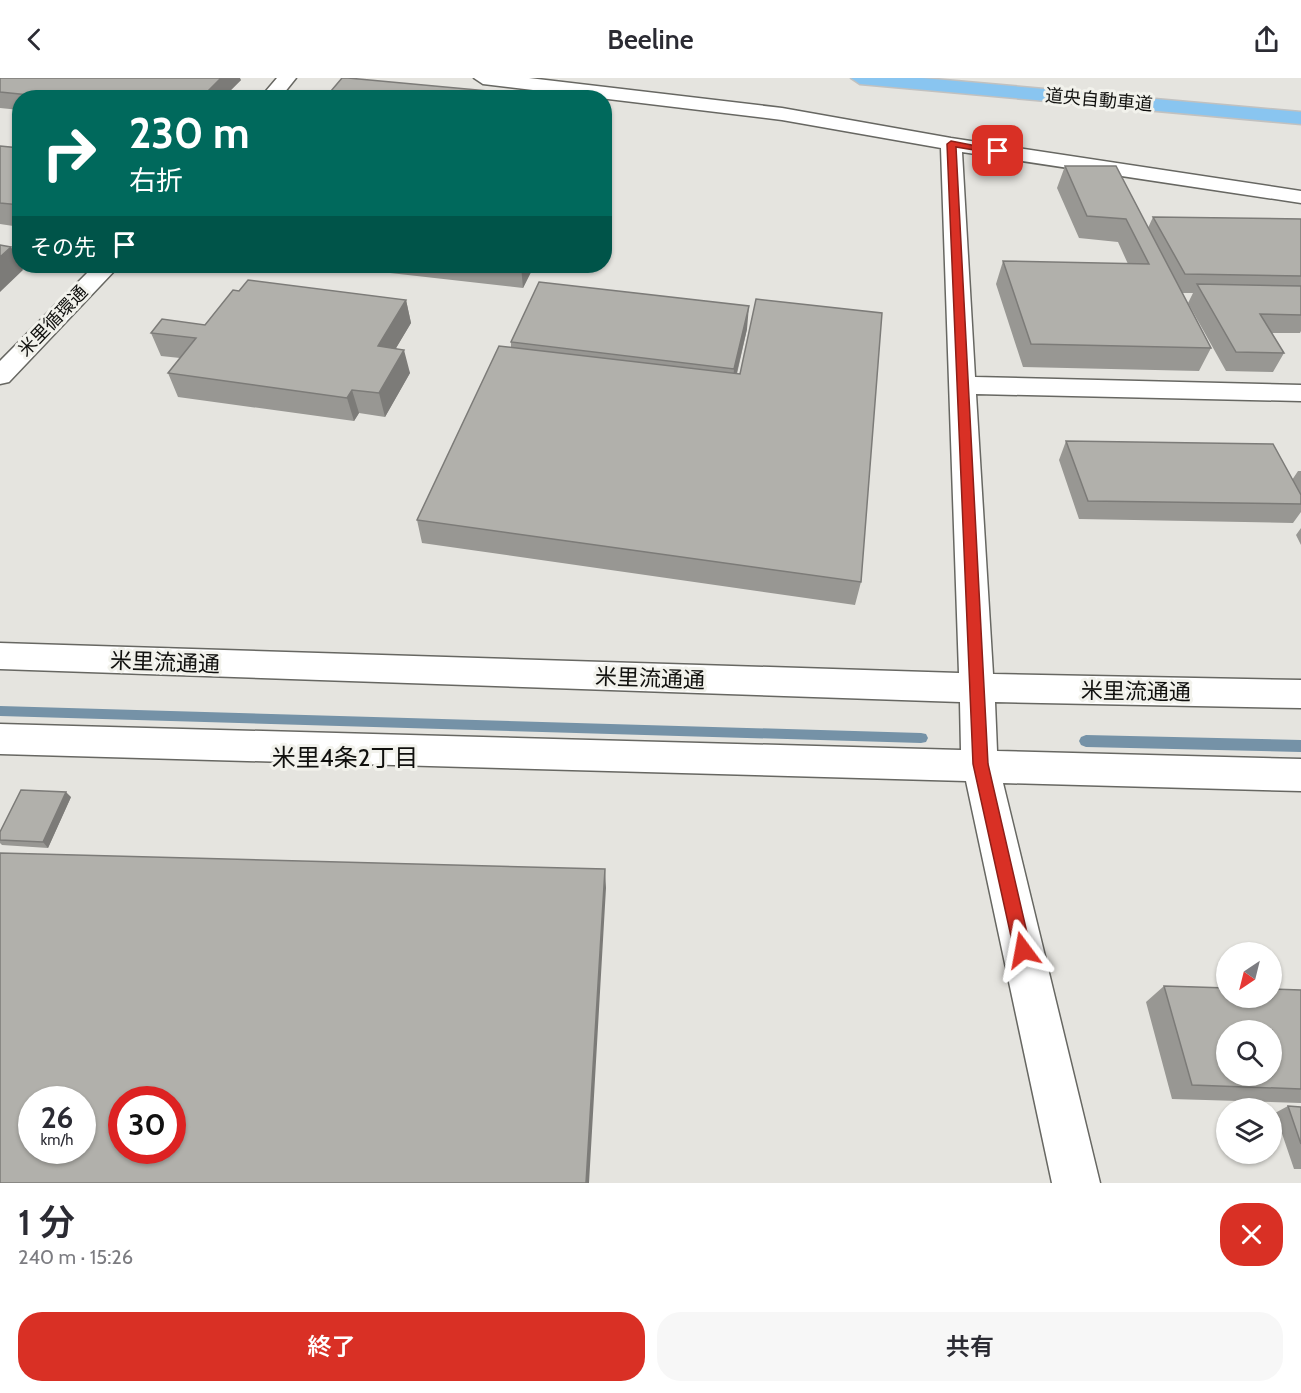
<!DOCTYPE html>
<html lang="ja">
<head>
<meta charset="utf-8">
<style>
	body { margin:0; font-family:Cabin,"Noto Sans JP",sans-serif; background:#f7f7f7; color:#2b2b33; height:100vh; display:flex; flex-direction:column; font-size:22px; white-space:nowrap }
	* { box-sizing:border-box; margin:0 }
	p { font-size:20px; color:#7c7c81 }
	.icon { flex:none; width:33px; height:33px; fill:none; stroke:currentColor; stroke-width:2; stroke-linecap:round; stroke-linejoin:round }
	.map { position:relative; height:1105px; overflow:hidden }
	.drawer { display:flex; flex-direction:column; background:#fff; flex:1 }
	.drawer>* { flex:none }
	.top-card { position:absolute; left:12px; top:12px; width:600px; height:183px; border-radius:24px; box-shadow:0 2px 4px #0004; background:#00695c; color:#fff; overflow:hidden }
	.needle { width:39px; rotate:215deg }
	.controls { position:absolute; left:1216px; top:864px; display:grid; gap:12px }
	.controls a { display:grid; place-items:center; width:66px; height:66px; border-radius:50%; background:#fff; box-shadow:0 2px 4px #0004; font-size:30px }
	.speed { position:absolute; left:18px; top:1008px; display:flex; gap:12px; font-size:30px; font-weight:700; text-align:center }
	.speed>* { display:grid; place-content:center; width:78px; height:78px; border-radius:50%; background:#fff; box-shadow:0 2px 4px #0004; line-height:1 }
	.speed small { font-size:15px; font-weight:400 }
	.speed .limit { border:9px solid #d22; background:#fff; color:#111 }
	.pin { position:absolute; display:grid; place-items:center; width:51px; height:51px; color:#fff; margin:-26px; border-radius:12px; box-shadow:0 3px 9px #0006 }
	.me { position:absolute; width:66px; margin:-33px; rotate:347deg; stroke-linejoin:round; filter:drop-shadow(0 0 4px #0008) }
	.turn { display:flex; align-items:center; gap:21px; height:126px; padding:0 18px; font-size:27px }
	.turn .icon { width:78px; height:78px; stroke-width:2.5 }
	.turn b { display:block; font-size:42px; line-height:51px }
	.then { display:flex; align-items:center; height:57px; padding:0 18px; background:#0003; gap:12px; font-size:22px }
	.round { display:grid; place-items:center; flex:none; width:63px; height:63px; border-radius:24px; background:#f7f7f7 }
	.summary { display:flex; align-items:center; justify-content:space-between; height:102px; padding:0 18px }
	h1 { font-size:36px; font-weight:600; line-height:45px }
	.button { display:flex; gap:12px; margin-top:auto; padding:12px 18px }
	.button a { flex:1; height:69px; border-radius:24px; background:#d93025; color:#fff; font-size:24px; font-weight:600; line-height:69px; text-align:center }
	.button a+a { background:#f7f7f7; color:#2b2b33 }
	header { display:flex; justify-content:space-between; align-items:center; height:78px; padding:0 18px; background:#fff; font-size:27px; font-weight:600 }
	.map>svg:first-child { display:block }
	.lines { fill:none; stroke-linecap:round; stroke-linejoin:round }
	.stream { fill:#7592a7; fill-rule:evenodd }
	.minor-casing { stroke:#676762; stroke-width:3 }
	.motorway-casing { stroke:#c1c1c0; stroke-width:3 }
	.minor { fill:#fff; fill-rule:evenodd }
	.motorway { fill:#89c5f0; fill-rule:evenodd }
	.wall { fill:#989793 }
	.shaded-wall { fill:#7c7b78 }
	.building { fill:#b1b0ab; stroke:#7c7b78; stroke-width:1.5; fill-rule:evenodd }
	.route { fill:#d93025; stroke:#8d1f18; stroke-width:1.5 }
	.labels { text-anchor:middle; stroke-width:6; stroke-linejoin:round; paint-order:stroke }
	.far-street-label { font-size:18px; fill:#10100e; stroke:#f2f2ec }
	.street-label { font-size:22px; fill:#10100e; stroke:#f2f2ec }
	.neighbourhood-label { font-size:24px; fill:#10100e; stroke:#f2f2ec }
</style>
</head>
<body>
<header><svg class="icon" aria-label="back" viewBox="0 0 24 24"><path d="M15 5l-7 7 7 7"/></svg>Beeline<svg class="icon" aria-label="share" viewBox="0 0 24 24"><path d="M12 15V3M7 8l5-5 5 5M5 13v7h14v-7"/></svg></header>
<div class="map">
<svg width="1301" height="1105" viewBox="0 0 1301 1105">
	<rect width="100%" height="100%" fill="#e5e4df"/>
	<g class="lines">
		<!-- stream -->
		<path class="stream" d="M 0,628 L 921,655 L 926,656 L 928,660 L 926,664 L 921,665 L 0,638 Z
			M 1086,657 L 1301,662 L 1301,674 L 1086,669 L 1081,667 L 1079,663 L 1081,659 Z"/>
		<!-- minor casing -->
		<g class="minor-casing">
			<path id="minor" d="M 277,0 L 296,0 L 280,20 L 260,20 Z
				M 474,0 L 529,0 L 782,30 L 951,60 L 1301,113 L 1301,125 L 962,74 L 975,299 L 1301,307 L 1301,323 L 976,316 L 993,596 L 1301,602 L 1301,630 L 995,624 L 997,673 L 1301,681 L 1301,713 L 1003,705 L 1100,1105 L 1052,1105 L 966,703 L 0,676 L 0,646 L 961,672 L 960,624 L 0,591 L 0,565 L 959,595 L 941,70 L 782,42 L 483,6 Z
				M 94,188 L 119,188 L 9,304 L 0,306 L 0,283 Z"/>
		</g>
		<!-- motorway casing -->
		<g class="motorway-casing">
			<path id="motorway" d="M 851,0 L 922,0 L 1301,34 L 1301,46 L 860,6 Z"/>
		</g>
		<!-- minor -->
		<use href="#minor" class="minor"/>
		<!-- motorway -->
		<use href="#motorway" class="motorway"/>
	</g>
	<!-- wall -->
	<path class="wall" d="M 0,0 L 241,2 L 223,20 L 20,20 L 20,32 L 0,30 Z
		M 0,68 L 20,70 L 20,149 L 0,146 Z
		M 1065,88 L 1148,150 L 1153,139 L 1301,141 L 1301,253 L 1300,255 L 1272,255 L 1284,275 L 1273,294 L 1226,293 L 1188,225 L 1193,215 L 1182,215 L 1211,270 L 1199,293 L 1023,289 L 996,206 L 1003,183 L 1128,186 L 1118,164 L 1079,160 L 1057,110 Z
		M 328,188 L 534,188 L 523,210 Z
		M 239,213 L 406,222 L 411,245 L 396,270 L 410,295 L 385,339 L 359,335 L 354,343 L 178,319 L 168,295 L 180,280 L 161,278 L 151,255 L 205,247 Z
		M 747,251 L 737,296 L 861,504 L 855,527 L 422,465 L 417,442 L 511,269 L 511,264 Z
		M 1066,363 L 1292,402 L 1298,393 L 1301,393 L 1301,434 L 1293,445 L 1079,441 L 1059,382 Z
		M 1301,450 L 1301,467 L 1296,457 Z
		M 71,719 L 48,770 L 2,767 L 0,765 L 0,754 Z
		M 1164,908 L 1301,912 L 1301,1025 L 1172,1021 L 1146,924 Z
		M 1288,1028 L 1301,1029 L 1301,1091 L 1294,1091 L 1275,1035 Z"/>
	<!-- shaded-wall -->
	<path class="shaded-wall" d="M 221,0 L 240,0 L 241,2 L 223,20 L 201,20 Z
		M 11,169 L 20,184 L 20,188 L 21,188 L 23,192 L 0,214 L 0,179 Z
		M 521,188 L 534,188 L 523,210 Z
		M 406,222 L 411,245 L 383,292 L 378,268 Z
		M 749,228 L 747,251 L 732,315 L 734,291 Z
		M 404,272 L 410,295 L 385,339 L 379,315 Z
		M 352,312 L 359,335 L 354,343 L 347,320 Z
		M 66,714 L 71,719 L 48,770 L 43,764 Z
		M 605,791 L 606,810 L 589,1105 L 586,1105 Z"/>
	<!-- building -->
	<path class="building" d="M 0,0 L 221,0 L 201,20 L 59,20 L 0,14 Z
		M 342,0 L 348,0 L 564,20 L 325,20 Z
		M 0,68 L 20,70 L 20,127 L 0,125 Z
		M 1065,88 L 1116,88 L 1211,270 L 1031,266 L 1003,183 L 1149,186 L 1126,141 L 1087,138 Z
		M 1153,139 L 1301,141 L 1301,198 L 1185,196 Z
		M 0,167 L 11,169 L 0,179 Z
		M 248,202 L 406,222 L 378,268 L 404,272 L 379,315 L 352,312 L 347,320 L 168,295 L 196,260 L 151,255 L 162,241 L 205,247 L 233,212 L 239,213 Z
		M 539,204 L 749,228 L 734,291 L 511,264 Z
		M 1197,206 L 1301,208 L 1301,237 L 1260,236 L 1284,275 L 1236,274 Z
		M 756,221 L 882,235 L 861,504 L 417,442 L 499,268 L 740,296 Z
		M 1066,363 L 1273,366 L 1301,417 L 1301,426 L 1088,423 Z
		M 21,712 L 66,714 L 43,764 L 0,762 L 0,754 Z
		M 0,775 L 605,791 L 586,1105 L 0,1105 ZM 32,1022 L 82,1022 L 82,1072 L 32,1072 ZM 122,1022 L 172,1022 L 172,1072 L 122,1072 Z
		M 1164,908 L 1227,910 L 1227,920 L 1272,920 L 1272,911 L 1301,912 L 1301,1011 L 1192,1007 ZM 1227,952 L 1272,952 L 1272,998 L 1227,998 Z
		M 1288,1028 L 1301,1029 L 1301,1066 Z"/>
	<!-- route -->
	<path class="route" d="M 951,63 L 1002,73 L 998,76 L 956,69 L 988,686 L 1031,872 L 1029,878 L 1023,881 L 1017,878 L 1014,872 L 973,686 L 947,66 Z"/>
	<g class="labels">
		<!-- far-street labels -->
		<g class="far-street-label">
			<text transform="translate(1099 22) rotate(5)" y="6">道央自動車道</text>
			<text transform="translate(53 243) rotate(-46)" y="6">米里循環通</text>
		</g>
		<!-- street labels -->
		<g class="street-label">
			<text transform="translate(165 584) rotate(2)" y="8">米里流通通</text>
			<text transform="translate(650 600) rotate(2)" y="8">米里流通通</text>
			<text transform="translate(1136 613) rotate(1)" y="8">米里流通通</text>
		</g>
		<!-- neighbourhood labels -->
		<g class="neighbourhood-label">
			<text x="345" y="688">米里4条2丁目</text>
		</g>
	</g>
</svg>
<div class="controls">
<a><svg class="needle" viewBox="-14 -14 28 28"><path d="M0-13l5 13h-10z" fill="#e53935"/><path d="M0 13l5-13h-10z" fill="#7c7c81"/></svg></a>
<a><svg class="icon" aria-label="search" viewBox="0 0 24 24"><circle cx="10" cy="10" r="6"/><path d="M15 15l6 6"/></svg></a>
<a><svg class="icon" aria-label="layers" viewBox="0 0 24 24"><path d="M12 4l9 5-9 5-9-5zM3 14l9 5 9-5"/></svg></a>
</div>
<div class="speed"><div>26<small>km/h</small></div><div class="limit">30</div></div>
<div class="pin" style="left:998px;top:73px;background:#d93025"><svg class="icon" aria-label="arrive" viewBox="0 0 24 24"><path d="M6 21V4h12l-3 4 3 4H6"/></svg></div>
<svg class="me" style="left:1023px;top:872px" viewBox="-20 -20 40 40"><path d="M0-17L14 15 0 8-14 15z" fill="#d93025" stroke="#fff" stroke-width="4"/></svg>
<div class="top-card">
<div class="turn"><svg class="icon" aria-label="right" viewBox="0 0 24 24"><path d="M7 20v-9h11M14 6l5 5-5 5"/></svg><div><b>230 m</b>右折</div></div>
<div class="then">その先<svg class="icon" aria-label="arrive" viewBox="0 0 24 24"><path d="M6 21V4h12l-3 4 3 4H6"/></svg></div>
</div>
</div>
<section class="drawer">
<div class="summary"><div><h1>1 分</h1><p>240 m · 15:26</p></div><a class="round" style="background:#d93025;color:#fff"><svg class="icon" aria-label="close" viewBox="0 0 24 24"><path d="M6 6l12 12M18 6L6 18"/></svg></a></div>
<div class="button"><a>終了</a><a>共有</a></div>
</section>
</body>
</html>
